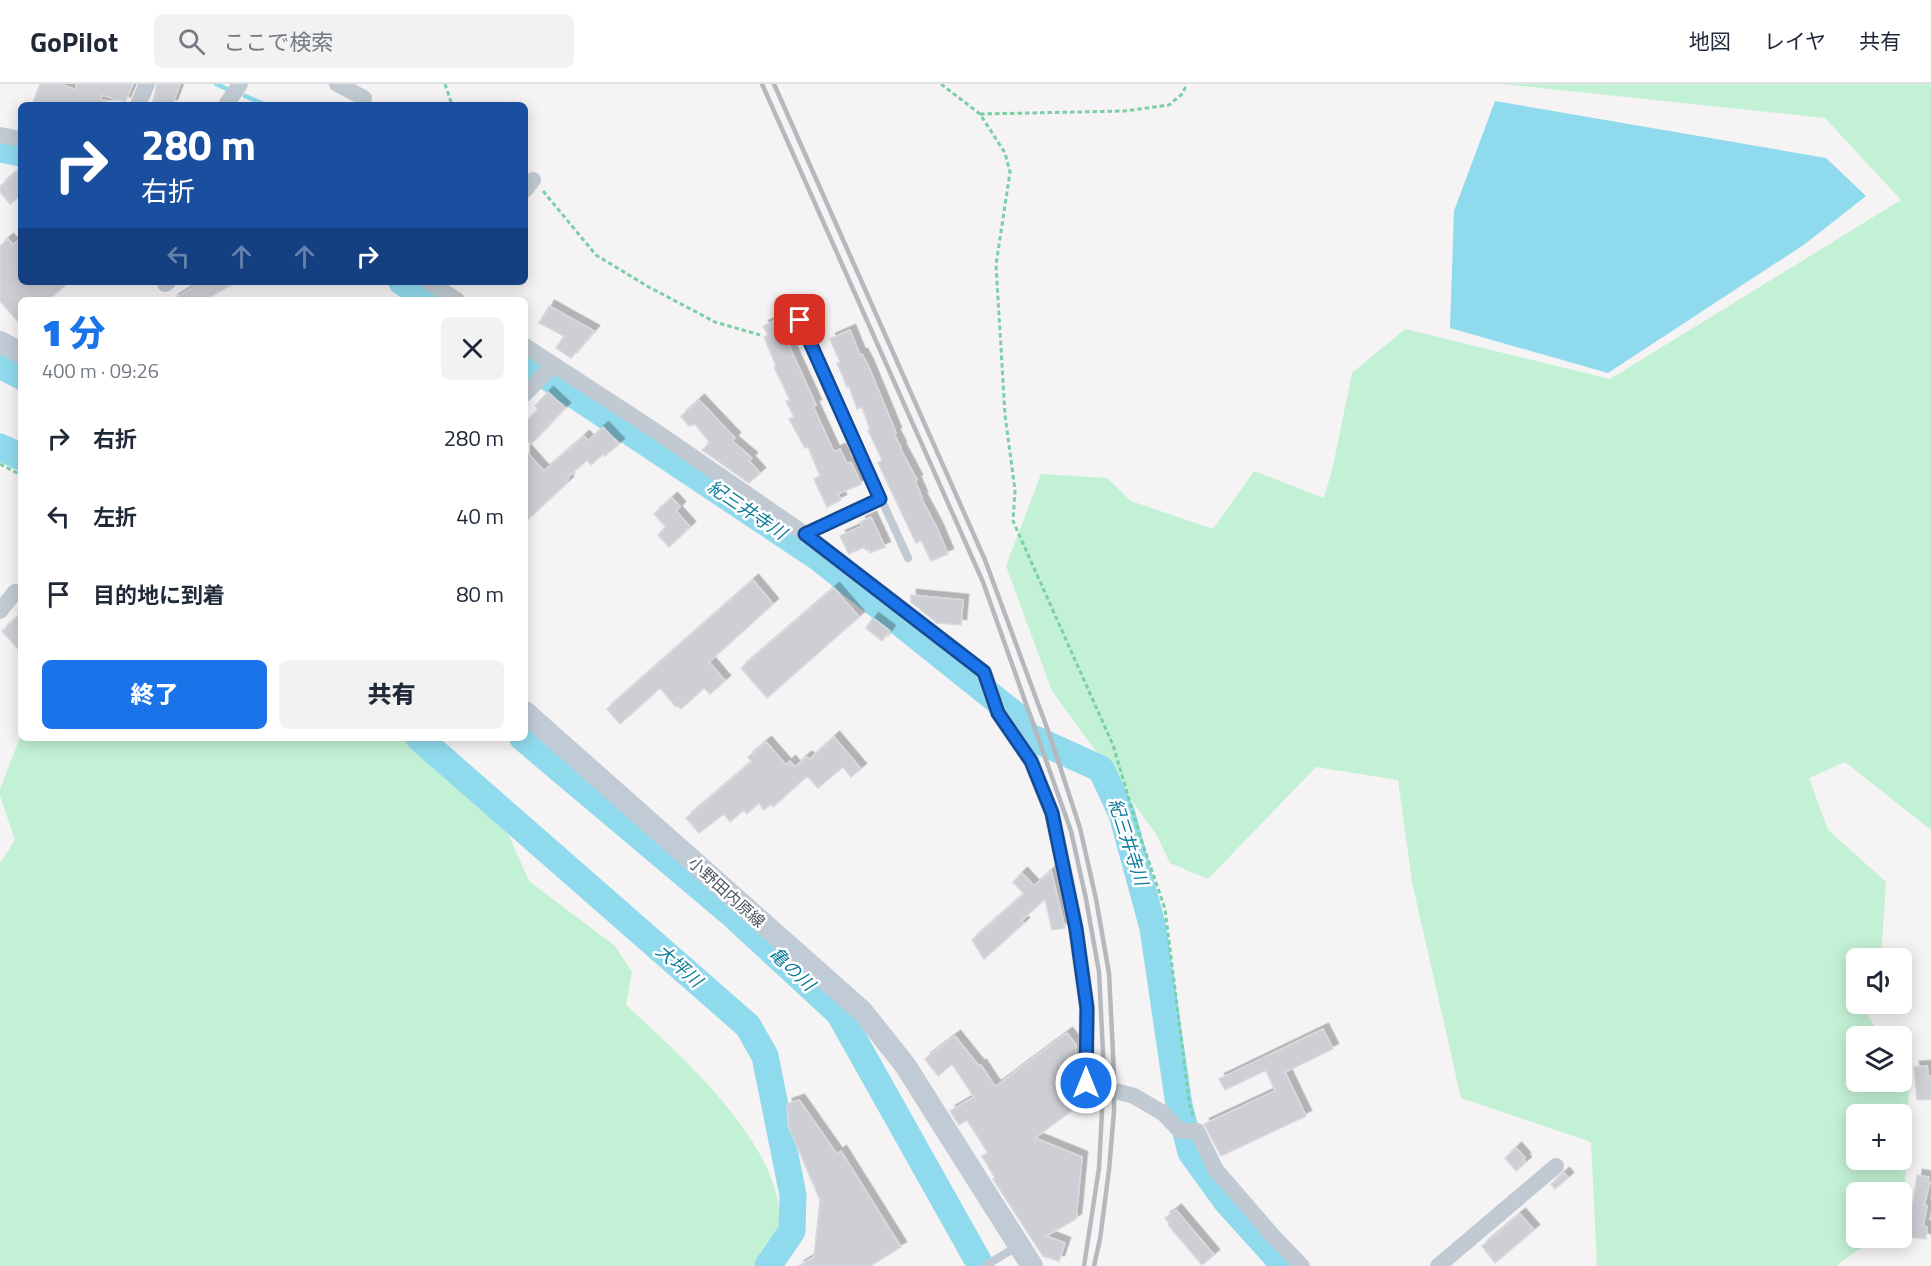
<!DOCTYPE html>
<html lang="ja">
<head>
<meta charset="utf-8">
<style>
	body { margin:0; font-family:"Titillium Web","Noto Sans JP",sans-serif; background:#f2f2f3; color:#1f2937; height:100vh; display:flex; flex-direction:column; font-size:22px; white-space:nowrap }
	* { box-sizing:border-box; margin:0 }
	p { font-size:20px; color:#747a83 }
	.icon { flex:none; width:33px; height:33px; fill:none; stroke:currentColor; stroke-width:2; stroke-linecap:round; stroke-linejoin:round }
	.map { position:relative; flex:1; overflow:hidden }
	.side { position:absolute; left:18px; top:213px; width:510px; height:444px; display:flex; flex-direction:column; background:#fff; border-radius:9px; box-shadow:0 3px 15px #0003 }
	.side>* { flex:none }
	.guide { position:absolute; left:18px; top:18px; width:510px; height:183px; border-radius:9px; box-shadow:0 3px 15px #0003; background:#1a4fa0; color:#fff; overflow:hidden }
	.tools { position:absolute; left:1846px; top:864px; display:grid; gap:12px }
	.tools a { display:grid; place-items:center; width:66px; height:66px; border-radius:9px; background:#fff; box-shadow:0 3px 15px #0003; font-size:30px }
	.pin { position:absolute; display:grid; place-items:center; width:51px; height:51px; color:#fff; margin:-26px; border-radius:12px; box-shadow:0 3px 9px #0006 }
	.me { position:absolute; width:66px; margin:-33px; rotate:0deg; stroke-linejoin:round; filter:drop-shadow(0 0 4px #0008) }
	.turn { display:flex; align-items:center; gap:21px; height:126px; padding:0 24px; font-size:27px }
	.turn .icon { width:78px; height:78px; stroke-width:2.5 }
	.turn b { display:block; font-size:42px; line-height:51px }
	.lanes { display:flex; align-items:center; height:57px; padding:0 24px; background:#0003; justify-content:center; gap:30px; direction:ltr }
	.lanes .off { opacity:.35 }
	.round { display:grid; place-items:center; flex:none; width:63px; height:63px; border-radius:9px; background:#f2f2f3 }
	.headline { display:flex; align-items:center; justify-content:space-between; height:102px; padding:0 24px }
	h1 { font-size:36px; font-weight:800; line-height:45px; color:#1a73e8 }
	.primary-button { display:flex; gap:12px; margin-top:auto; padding:12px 24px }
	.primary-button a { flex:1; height:69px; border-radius:9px; background:#1a73e8; color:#fff; font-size:24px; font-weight:800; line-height:69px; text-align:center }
	.primary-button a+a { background:#f2f2f3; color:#1f2937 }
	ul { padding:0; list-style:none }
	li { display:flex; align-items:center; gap:18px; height:78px; padding:0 24px }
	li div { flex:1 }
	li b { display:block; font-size:22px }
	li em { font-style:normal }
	header { display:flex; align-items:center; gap:36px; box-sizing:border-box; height:84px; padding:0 30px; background:#fff; border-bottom:2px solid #e0e1e3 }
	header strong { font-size:28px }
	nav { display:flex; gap:33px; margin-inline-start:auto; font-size:21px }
	.search { width:420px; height:54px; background:#f2f2f3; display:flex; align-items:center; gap:15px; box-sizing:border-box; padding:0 21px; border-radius:9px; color:#747a83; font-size:22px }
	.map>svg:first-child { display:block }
	.green { fill:#c3f1d5; fill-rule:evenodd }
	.water { fill:#90daee }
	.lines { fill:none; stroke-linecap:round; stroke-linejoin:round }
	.stream { stroke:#90daee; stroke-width:4.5 }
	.river { stroke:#90daee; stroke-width:27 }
	.building { fill:#cdcfd5; stroke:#d7d9de; stroke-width:1.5; filter:url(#shadow) }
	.path { stroke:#7ad0a6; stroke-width:3; stroke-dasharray:4.5 3; stroke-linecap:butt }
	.service { stroke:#c1cad2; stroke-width:8 }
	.minor { stroke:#c1cad2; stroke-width:16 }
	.secondary { stroke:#c1cbd6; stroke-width:22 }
	.rail { stroke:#b5b8bd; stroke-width:4.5 }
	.route-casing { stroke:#114b97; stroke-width:15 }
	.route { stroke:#1a73e8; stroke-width:10 }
	.labels { text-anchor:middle; stroke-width:5; stroke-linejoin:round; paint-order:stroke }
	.street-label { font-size:16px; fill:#4a5661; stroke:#fff }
	.water-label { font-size:18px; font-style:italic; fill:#0c7c9b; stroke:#fff }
</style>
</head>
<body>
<header>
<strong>GoPilot</strong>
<div class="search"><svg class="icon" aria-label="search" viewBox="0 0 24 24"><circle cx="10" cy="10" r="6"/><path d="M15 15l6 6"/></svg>ここで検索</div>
<nav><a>地図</a><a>レイヤ</a><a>共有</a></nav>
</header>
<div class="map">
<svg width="1931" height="1182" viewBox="0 0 1931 1182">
	<defs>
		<filter id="shadow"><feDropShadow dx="5.5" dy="-5.5" stdDeviation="0" flood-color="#0004"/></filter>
	</defs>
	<rect width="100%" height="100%" fill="#f5f3f3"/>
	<!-- green -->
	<path class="green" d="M 1502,0 L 1931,0 L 1931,746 L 1845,678 L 1809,694 L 1828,746 L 1886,798 L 1881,874 L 1857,874 L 1857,887 L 1845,893 L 1857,913 L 1857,920 L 1861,920 L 1880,952 L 1857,952 L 1857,998 L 1902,998 L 1902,991 L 1909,1003 L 1904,1132 L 1902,1133 L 1902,1108 L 1857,1108 L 1857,1154 L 1875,1154 L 1836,1182 L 1597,1182 L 1591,1058 L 1461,1014 L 1412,798 L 1398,696 L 1316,683 L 1208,795 L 1170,779 L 1156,750 L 1052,607 L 1006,482 L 1041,390 L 1107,394 L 1131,417 L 1213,445 L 1254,387 L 1324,414 L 1333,382 L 1352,289 L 1405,245 L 1610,295 L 1901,116 L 1825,34 ZM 1857,1030 L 1902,1030 L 1902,1076 L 1857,1076 Z
		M 21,651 L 21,654 L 402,654 L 502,736 L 529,797 L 615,862 L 632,888 L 626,921 C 678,969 794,1070 778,1149 C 776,1158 759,1175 753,1182 L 0,1182 L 0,779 L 15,756 L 0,712 L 0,705 Z"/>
	<!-- water -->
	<path class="water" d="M 1495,17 L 1826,74 L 1866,112 L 1805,160 L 1608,289 L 1450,244 L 1454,127 Z"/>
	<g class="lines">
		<!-- stream -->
		<path class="stream" d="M 216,0 L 229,6
			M 245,12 L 266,21"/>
		<!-- river -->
		<path class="river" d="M 0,65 L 21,69
			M 402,198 L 432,216
			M 525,278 L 819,474 L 1019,634 L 1026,651 L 1101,685 L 1122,730 L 1153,844 L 1179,1021 L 1191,1068 L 1227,1118 L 1285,1182
			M 0,281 L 21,292
			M 0,363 L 21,373
			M 419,654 L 748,942 L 765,972 L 793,1111 L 792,1147 L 768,1182
			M 523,654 L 733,831 L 839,929 L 981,1182"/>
	</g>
	<!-- building -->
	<path class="building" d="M 40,0 L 61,0 L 76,6 L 76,0 L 133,0 L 125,18 L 102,11 L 101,15 L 113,21 L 32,21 Z
		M 157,0 L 180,0 L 172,21 L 152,21 Z
		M 21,85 L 21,111 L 10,120 L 0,108 L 0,102 Z
		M 21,154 L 21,198 L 69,198 L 48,216 L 21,216 L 21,241 L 0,217 L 0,162 L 8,155 L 13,161 Z
		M 201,198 L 236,198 L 205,216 L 173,216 Z
		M 549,222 L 594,247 L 571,274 L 556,264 L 564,252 L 539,239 Z
		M 778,235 L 779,238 L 783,236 L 790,251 L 785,253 L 816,321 L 813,322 L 834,368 L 840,365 L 847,380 L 851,378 L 861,400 L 838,410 L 841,416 L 827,423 L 814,395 L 820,392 L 808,363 L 805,364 L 789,335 L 794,333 L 786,317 L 790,316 L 774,283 L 776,282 L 764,253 L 768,251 L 763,242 Z
		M 850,246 L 860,271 L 862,270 L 868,281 L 896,349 L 894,350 L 901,363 L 900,364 L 917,396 L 915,397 L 922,413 L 921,414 L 937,444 L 948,470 L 931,477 L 921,456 L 916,459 L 878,379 L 882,376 L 868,346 L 870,345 L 862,323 L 857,325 L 849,302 L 847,303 L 837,279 L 840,278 L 830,255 Z
		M 548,308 L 565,324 L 531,360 L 525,354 L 525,339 L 538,325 L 535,322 Z
		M 699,316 L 735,354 L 732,357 L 752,374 L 749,377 L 760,389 L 749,399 L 702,366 L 710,359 L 695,340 L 689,342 L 681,332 Z
		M 603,343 L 619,360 L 605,372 L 603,370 L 591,381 L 587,376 L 568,393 L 569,394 L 566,397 L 568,398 L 525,438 L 525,366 L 544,387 L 584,352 L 588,357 Z
		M 672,414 L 680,423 L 676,427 L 690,443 L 669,463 L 658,451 L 666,443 L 654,430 Z
		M 871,433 L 885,463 L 870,469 L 869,465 L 866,466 L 864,463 L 849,470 L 840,452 L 862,442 L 860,438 Z
		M 753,496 L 773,520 L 709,578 L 725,597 L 710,610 L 704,604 L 681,625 L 678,622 L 676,623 L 660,604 L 620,640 L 607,625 Z
		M 834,504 L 859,533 L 767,614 L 741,584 Z
		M 911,511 L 963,516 L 961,541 L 937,539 L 911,518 Z
		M 21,530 L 21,568 L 2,547 Z
		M 873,534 L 890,547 L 882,557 L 866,544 Z
		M 834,653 L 861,685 L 851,693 L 843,683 L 818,704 L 807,692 L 773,723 L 771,720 L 764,726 L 759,719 L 747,730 L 744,726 L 730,738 L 724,730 L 699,749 L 686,734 L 752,678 L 748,673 L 766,658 L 786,681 L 790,677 L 795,683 L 806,673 L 810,675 Z
		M 1051,787 L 1065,844 L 1052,846 L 1045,815 L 1021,837 L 1024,839 L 984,875 L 972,856 L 1024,810 L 1013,798 L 1022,789 L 1034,802 Z
		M 1323,945 L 1333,965 L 1285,988 L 1306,1032 L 1221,1072 L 1204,1040 L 1275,1007 L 1266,986 L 1225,1006 L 1219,995 Z
		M 1067,949 L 1076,961 L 1077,1004 L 1072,1007 L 1082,1019 L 1035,1054 L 1082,1073 L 1076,1135 L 1046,1152 L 1065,1159 L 1059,1177 L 1043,1172 L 993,1095 L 995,1094 L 982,1072 L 988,1069 L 967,1036 L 959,1041 L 950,1027 L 974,1013 L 952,980 L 938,992 L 925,975 L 955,952 L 979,982 L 981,981 L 994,1001 L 996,1002 Z
		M 1927,982 L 1928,992 L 1931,992 L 1931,1015 L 1917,1016 L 1914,983 Z
		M 799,1016 L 837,1070 L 841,1067 L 901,1163 L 870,1182 L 799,1182 L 814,1173 L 820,1116 L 788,1041 L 787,1020 Z
		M 1516,1064 L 1525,1074 L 1523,1075 L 1526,1078 L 1516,1087 L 1505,1074 Z
		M 1564,1089 L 1568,1094 L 1555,1105 L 1551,1100 Z
		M 1917,1091 L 1929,1093 L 1928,1097 L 1930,1098 L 1924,1121 L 1927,1122 L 1923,1142 L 1927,1143 L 1926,1155 L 1908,1153 Z
		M 1176,1126 L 1214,1171 L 1202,1181 L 1168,1141 L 1169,1139 L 1165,1134 Z
		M 1520,1130 L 1534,1146 L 1495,1179 L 1482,1162 Z"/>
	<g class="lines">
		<!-- path -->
		<path class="path" d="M 445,0 L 452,21
			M 941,0 L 980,30 L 1005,69 L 1010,88 L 996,181 L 1005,331 L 1015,406 L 1013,437 L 1113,661 L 1140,752 L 1165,825 L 1189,1017 L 1193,1033
			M 980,30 L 1125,27 L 1169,21 L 1182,10 L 1187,0
			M 543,107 L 596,171 L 647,202 L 715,238 L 760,251
			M 0,380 L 21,391"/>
		<!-- service -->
		<path class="service" d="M 800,236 L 908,474
			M 805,450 L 880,415
			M 985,1182 L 1018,1162"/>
		<!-- minor -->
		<path class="minor" d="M 337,0 L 364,14
			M 138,21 L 147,0
			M 226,21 L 240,0
			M 0,51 L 21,55
			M 525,106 L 533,96
			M 429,198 L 457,216
			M 165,200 L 168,198
			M 525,262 L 654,346 L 805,450 L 984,588 L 998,629 L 1031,677 L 1052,729 L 1076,845 L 1087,924 L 1086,999 L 1134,1012 L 1163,1029 L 1180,1047 L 1197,1047 L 1216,1086 L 1274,1153 L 1302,1182
			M 525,310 L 553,281
			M 0,527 L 15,508
			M 1438,1182 L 1556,1082"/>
		<!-- secondary -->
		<path class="secondary" d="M 0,258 L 21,269
			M 525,628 L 862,927 L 905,981 L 1032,1182"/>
		<!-- rail -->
		<path class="rail" d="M 762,0 L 983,498 L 1071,747 L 1086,815 L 1099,888 L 1104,989 L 1099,1084 L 1084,1182
			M 774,0 L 985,476 L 1050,652 L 1080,744 L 1096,815 L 1109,889 L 1114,990 L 1114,1027 L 1109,1086 L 1100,1155 L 1094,1182"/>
	</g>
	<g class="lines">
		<!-- route casing -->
		<g class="route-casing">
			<path id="route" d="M 800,236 L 880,415 L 805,450 L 984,588 L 998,629 L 1031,677 L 1052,729 L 1076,845 L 1087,924 L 1086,999"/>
		</g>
		<!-- route -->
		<use href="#route" class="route"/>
	</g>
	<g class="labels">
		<!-- street labels -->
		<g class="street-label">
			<text transform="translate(727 808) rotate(42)" y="6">小野田内原線</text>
		</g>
		<!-- water labels -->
		<g class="water-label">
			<text transform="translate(747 426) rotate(34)" y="6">紀三井寺川</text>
			<text transform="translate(1128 758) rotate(72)" y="6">紀三井寺川</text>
			<text transform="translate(679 882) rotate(41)" y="6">大坪川</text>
			<text transform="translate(792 885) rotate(43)" y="6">亀の川</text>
		</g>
	</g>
</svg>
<div class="tools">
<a><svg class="icon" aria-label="sound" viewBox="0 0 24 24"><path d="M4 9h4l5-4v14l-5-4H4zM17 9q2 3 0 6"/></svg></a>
<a><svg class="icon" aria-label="layers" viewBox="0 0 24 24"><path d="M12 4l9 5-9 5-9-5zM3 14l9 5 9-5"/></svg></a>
<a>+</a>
<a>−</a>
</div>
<div class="pin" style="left:800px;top:236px;background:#d93025"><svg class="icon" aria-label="arrive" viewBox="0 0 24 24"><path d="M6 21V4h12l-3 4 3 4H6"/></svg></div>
<svg class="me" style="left:1086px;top:999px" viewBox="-20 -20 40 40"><circle r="17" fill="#1a73e8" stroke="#fff" stroke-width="3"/><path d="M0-11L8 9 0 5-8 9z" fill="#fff"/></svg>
<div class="guide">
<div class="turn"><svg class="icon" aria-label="right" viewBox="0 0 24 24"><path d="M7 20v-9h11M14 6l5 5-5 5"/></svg><div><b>280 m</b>右折</div></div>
<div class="lanes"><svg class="icon off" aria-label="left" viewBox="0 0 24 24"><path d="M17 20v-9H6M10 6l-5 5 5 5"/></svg><svg class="icon off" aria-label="ahead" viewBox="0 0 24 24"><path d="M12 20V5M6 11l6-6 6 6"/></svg><svg class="icon off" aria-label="ahead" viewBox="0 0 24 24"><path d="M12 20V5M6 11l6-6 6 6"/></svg><svg class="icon" aria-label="right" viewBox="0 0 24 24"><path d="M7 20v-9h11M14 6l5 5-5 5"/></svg></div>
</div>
<section class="side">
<div class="headline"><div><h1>1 分</h1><p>400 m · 09:26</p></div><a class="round"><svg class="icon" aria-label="close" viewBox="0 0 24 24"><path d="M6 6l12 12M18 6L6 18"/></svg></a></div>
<ul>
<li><svg class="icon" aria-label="right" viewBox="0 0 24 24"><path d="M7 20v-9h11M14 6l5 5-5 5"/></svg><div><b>右折</b></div><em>280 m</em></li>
<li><svg class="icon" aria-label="left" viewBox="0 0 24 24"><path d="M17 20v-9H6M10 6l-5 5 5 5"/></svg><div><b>左折</b></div><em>40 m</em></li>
<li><svg class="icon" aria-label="arrive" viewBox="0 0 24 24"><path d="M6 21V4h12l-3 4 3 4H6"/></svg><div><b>目的地に到着</b></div><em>80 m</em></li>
</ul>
<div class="primary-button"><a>終了</a><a>共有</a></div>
</section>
</div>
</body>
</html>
